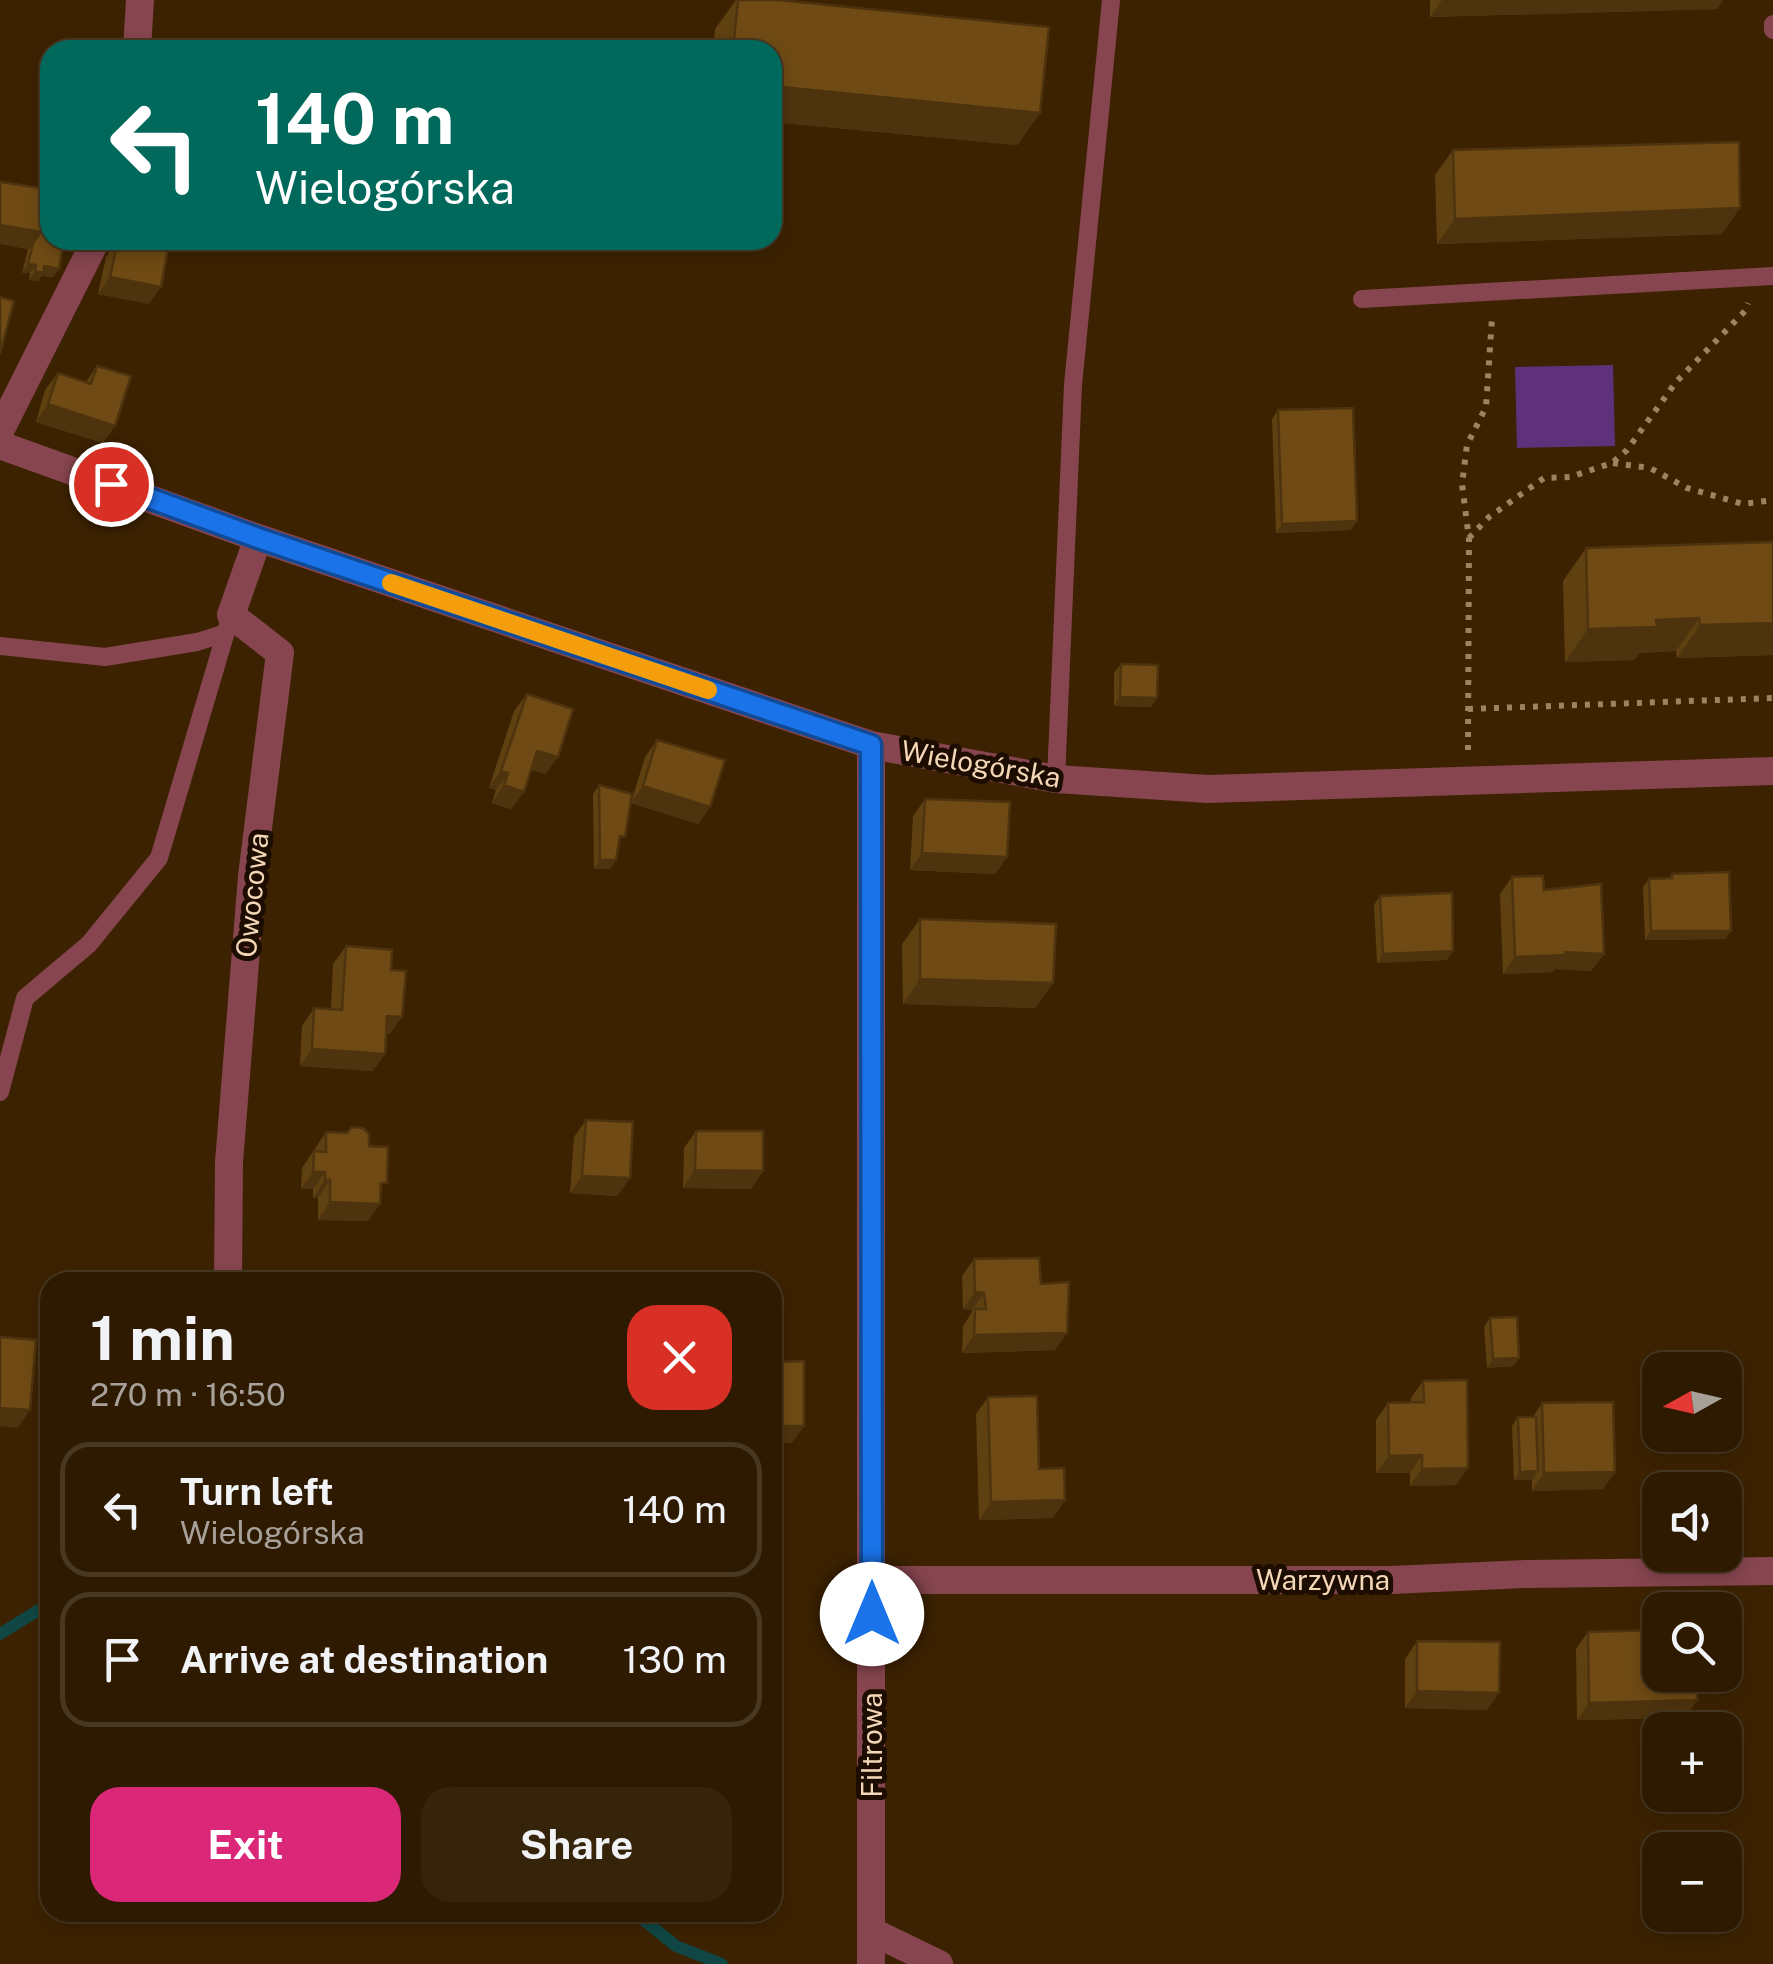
<!DOCTYPE html>
<html lang="en">
<head>
<meta charset="utf-8">
<style>
	body { margin:0; font-family:"Public Sans",sans-serif; background:#35230a; color:#f1f3f6; height:100vh; display:flex; flex-direction:column; font-size:38px; white-space:nowrap }
	* { box-sizing:border-box; margin:0 }
	p { font-size:32px; color:#a7a199 }
	.icon { flex:none; width:55px; height:55px; fill:none; stroke:currentColor; stroke-width:2; stroke-linecap:round; stroke-linejoin:round }
	.map { position:relative; flex:1; overflow:hidden }
	.details { position:absolute; left:40px; top:1272px; width:742px; height:650px; display:flex; flex-direction:column; background:#2d1a00; border-radius:30px; box-shadow:0 5px 15px #0003,0 0 0 2px #483822 }
	.details>* { flex:none }
	.guide { position:absolute; left:40px; top:40px; width:742px; height:210px; border-radius:30px; box-shadow:0 5px 15px #0003,0 0 0 2px #483822; background:#00695c; color:#fff; overflow:hidden }
	.needle { width:65px; rotate:262deg }
	.fabs { position:absolute; left:1642px; top:1352px; display:grid; gap:20px }
	.fabs a { display:grid; place-items:center; width:100px; height:100px; border-radius:20px; background:#2d1a00; box-shadow:0 5px 15px #0003,0 0 0 2px #483822; font-size:50px }
	.pin { position:absolute; display:grid; place-items:center; width:85px; height:85px; color:#fff; margin:-42px; border:5px solid #fff; border-radius:50%; box-shadow:0 2px 10px #0007 }
	.me { position:absolute; width:110px; margin:-55px; rotate:0deg; stroke-linejoin:round; filter:drop-shadow(0 0 8px #0008) }
	.turn { display:flex; align-items:center; gap:35px; height:210px; padding:0 50px; font-size:45px }
	.turn .icon { width:130px; height:130px; stroke-width:2.5 }
	.turn b { display:block; font-size:70px; line-height:85px }
	.round { display:grid; place-items:center; flex:none; width:105px; height:105px; border-radius:30px; background:#35230a }
	.overview { display:flex; align-items:center; justify-content:space-between; height:170px; padding:0 50px }
	h1 { font-size:60px; font-weight:700; line-height:75px }
	.primary-button { display:flex; gap:20px; margin-top:auto; padding:20px 50px }
	.primary-button a { flex:1; height:115px; border-radius:30px; background:#db2777; color:#fff; font-size:40px; font-weight:700; line-height:115px; text-align:center }
	.primary-button a+a { background:#35230a; color:#f1f3f6 }
	ul { padding:0; list-style:none }
	li { display:flex; align-items:center; gap:30px; height:135px; margin:0 20px 15px; padding:0 30px; border:5px solid #483822; border-radius:30px }
	li div { flex:1 }
	li b { display:block; font-size:38px }
	li em { font-style:normal }
	.map>svg:first-child { display:block }
	.green { fill:#5f317a }
	.lines { fill:none; stroke-linecap:round; stroke-linejoin:round }
	.stream { stroke:#104744; stroke-width:12 }
	.path { stroke:#9e8362; stroke-width:6; stroke-dasharray:5 8; stroke-linecap:butt }
	.service { stroke:#86454f; stroke-width:18 }
	.minor { stroke:#86454f; stroke-width:28 }
	.wall { fill:#5f4011 }
	.shaded-wall { fill:#4e340e }
	.building { fill:#6f4a14; stroke:#4e340e; stroke-width:2.5 }
	.route-casing { stroke:#114b97; stroke-width:25 }
	.route { stroke:#1a73e8; stroke-width:18 }
	.slow { stroke:#f59e0b; stroke-width:18 }
	.labels { text-anchor:middle; stroke-width:10; stroke-linejoin:round; paint-order:stroke }
	.street-label { font-size:28px; fill:#f3d7b7; stroke:#1d0d00 }
</style>
</head>
<body>
<div class="map">
<svg width="1773" height="1964" viewBox="0 0 1773 1964">
	<rect width="100%" height="100%" fill="#3c2200"/>
	<!-- green -->
	<path class="green" d="M 1613,365 L 1615,446 L 1517,448 L 1515,367 Z"/>
	<g class="lines">
		<!-- stream -->
		<path class="stream" d="M 0,1634 L 50,1603
			M 634,1912 L 676,1946 L 722,1964"/>
		<!-- path -->
		<path class="path" d="M 1613,463 L 1650,468 L 1687,488 L 1743,504 L 1773,500
			M 1469,538 L 1489,517 L 1544,478 L 1570,477 L 1612,463 L 1627,450 L 1676,382 L 1745,311 L 1748,303
			M 1468,709 L 1773,698
			M 1468,750 L 1469,539 L 1462,484 L 1467,445 L 1486,407 L 1492,318"/>
		<!-- service -->
		<path class="service" d="M 1773,24 L 1773,30
			M 1362,299 L 1773,276
			M 0,646 L 105,657 L 197,642 L 226,633
			M 1056,779 L 1073,385 L 1111,0
			M 0,1092 L 25,998 L 89,944 L 159,858 L 231,615"/>
		<!-- minor -->
		<path class="minor" d="M 137,50 L 140,0
			M 0,431 L 96,240
			M 0,445 L 258,538 L 871,745 L 1056,779 L 1208,789 L 1773,771
			M 228,1282 L 229,1162 L 252,876 L 280,653 L 231,615 L 258,538
			M 873,1580 L 1391,1580 L 1526,1574 L 1773,1571
			M 871,1931 L 939,1964
			M 871,1964 L 871,745"/>
	</g>
	<!-- wall -->
	<path class="wall" d="M 736,0 L 778,0 L 1040,113 L 1017,145 L 772,122 L 772,50 L 713,50 L 715,29 Z
		M 1430,0 L 1723,0 L 1717,9 L 1430,17 Z
		M 1453,150 L 1722,234 L 1437,244 L 1435,175 Z
		M 0,182 L 43,222 L 53,277 L 42,276 L 38,281 L 29,280 L 30,273 L 22,273 L 28,249 L 0,244 Z
		M 118,240 L 149,304 L 98,294 L 106,257 Z
		M 97,366 L 103,443 L 36,422 L 45,390 L 58,373 L 86,382 Z
		M 1278,410 L 1351,530 L 1276,533 L 1272,419 Z
		M 1773,542 L 1773,655 L 1677,658 L 1676,651 L 1639,653 L 1634,660 L 1565,662 L 1563,581 L 1586,548 Z
		M 1121,664 L 1157,698 L 1151,707 L 1114,706 L 1114,673 Z
		M 527,694 L 546,774 L 531,770 L 524,792 L 511,809 L 492,803 L 496,790 L 489,788 L 514,711 Z
		M 657,740 L 710,807 L 698,824 L 631,803 L 645,757 Z
		M 599,785 L 619,845 L 610,869 L 594,869 L 593,794 Z
		M 925,799 L 1007,857 L 995,874 L 910,870 L 913,816 Z
		M 1672,874 L 1725,939 L 1645,940 L 1643,887 L 1649,879 L 1669,878 Z
		M 1512,877 L 1544,890 L 1604,954 L 1591,971 L 1555,969 L 1553,972 L 1503,974 L 1500,894 Z
		M 1380,896 L 1453,951 L 1447,960 L 1377,963 L 1374,905 Z
		M 920,919 L 1053,983 L 1035,1008 L 903,1004 L 902,944 Z
		M 346,946 L 391,970 L 390,1034 L 386,1034 L 373,1071 L 300,1066 L 302,1026 L 314,1008 L 331,1009 L 333,964 Z
		M 586,1120 L 630,1178 L 617,1196 L 570,1193 L 574,1137 Z
		M 696,1131 L 763,1171 L 751,1189 L 683,1188 L 684,1148 Z
		M 326,1132 L 369,1146 L 381,1192 L 368,1221 L 318,1220 L 318,1198 L 313,1198 L 313,1189 L 301,1189 L 302,1168 Z
		M 974,1259 L 1041,1284 L 1055,1350 L 962,1353 L 963,1326 L 972,1312 L 972,1310 L 963,1309 L 962,1276 Z
		M 1490,1318 L 1519,1358 L 1513,1366 L 1487,1368 L 1484,1327 Z
		M 1423,1381 L 1468,1468 L 1456,1485 L 1410,1486 L 1410,1473 L 1376,1473 L 1376,1420 L 1388,1403 L 1411,1402 L 1411,1398 Z
		M 988,1397 L 1039,1469 L 1053,1518 L 979,1520 L 976,1414 Z
		M 1542,1403 L 1615,1472 L 1603,1489 L 1532,1491 L 1532,1480 L 1514,1480 L 1512,1426 L 1518,1417 L 1533,1417 Z
		M 1588,1632 L 1697,1700 L 1685,1718 L 1577,1720 L 1576,1649 Z
		M 1417,1641 L 1487,1710 L 1405,1708 L 1405,1659 Z"/>
	<!-- shaded-wall -->
	<path class="shaded-wall" d="M 1442,0 L 1723,0 L 1717,9 L 1430,17 Z
		M 772,86 L 1040,113 L 1017,145 L 772,122 Z
		M 1740,208 L 1722,234 L 1437,244 L 1455,219 Z
		M 0,225 L 41,232 L 29,249 L 0,244 Z
		M 28,264 L 36,265 L 30,273 L 22,273 Z
		M 44,266 L 59,269 L 53,277 L 42,276 L 38,281 L 29,280 L 35,271 Z
		M 110,277 L 161,287 L 149,304 L 98,294 Z
		M 48,404 L 115,426 L 103,443 L 36,422 Z
		M 1357,521 L 1351,530 L 1276,533 L 1282,524 Z
		M 1699,618 L 1676,651 L 1639,653 L 1634,660 L 1565,662 L 1588,629 L 1656,620 Z
		M 1773,623 L 1773,655 L 1677,658 L 1700,625 Z
		M 1120,697 L 1157,698 L 1151,707 L 1114,706 Z
		M 537,751 L 558,757 L 546,774 L 525,768 Z
		M 501,771 L 508,773 L 496,790 L 489,788 Z
		M 504,785 L 524,792 L 511,809 L 492,803 Z
		M 643,786 L 710,807 L 698,824 L 631,803 Z
		M 922,853 L 1007,857 L 995,874 L 910,870 Z
		M 600,860 L 616,860 L 610,869 L 594,869 Z
		M 1651,931 L 1731,931 L 1725,939 L 1645,940 Z
		M 1453,951 L 1447,960 L 1377,963 L 1383,954 Z
		M 1565,952 L 1604,954 L 1591,971 L 1555,969 L 1553,972 L 1503,974 L 1515,957 Z
		M 920,979 L 1053,983 L 1035,1008 L 903,1004 Z
		M 387,1016 L 402,1017 L 390,1034 L 375,1033 Z
		M 312,1049 L 385,1054 L 373,1071 L 300,1066 Z
		M 695,1170 L 763,1171 L 751,1189 L 683,1188 Z
		M 313,1172 L 325,1172 L 313,1189 L 301,1189 Z
		M 582,1176 L 630,1178 L 617,1196 L 570,1193 Z
		M 325,1180 L 330,1180 L 318,1198 L 313,1198 Z
		M 330,1202 L 380,1204 L 368,1221 L 318,1220 Z
		M 975,1292 L 984,1293 L 972,1310 L 963,1309 Z
		M 1067,1333 L 1055,1350 L 962,1353 L 974,1335 Z
		M 1519,1358 L 1513,1366 L 1487,1368 L 1493,1359 Z
		M 0,1408 L 30,1410 L 18,1428 L 0,1426 Z
		M 772,1426 L 804,1426 L 792,1443 L 772,1443 Z
		M 1422,1455 L 1410,1473 L 1376,1473 L 1389,1456 Z
		M 1468,1468 L 1456,1485 L 1410,1486 L 1422,1469 Z
		M 1538,1471 L 1532,1480 L 1514,1480 L 1520,1472 Z
		M 1615,1472 L 1603,1489 L 1532,1491 L 1544,1473 Z
		M 1065,1500 L 1053,1518 L 979,1520 L 991,1502 Z
		M 1737,1656 L 1731,1665 L 1725,1665 L 1725,1657 Z
		M 1417,1691 L 1499,1693 L 1487,1710 L 1405,1708 Z
		M 1697,1700 L 1685,1718 L 1577,1720 L 1589,1703 Z"/>
	<!-- building -->
	<path class="building" d="M 738,0 L 778,0 L 1049,27 L 1040,113 L 772,86 L 772,50 L 733,50 Z
		M 1739,142 L 1740,208 L 1455,219 L 1453,150 Z
		M 0,182 L 48,189 L 41,232 L 0,225 Z
		M 43,222 L 50,223 L 50,240 L 64,240 L 59,269 L 44,266 L 44,273 L 35,271 L 36,265 L 28,264 L 33,243 L 41,232 Z
		M 118,240 L 168,249 L 161,287 L 110,277 Z
		M 0,297 L 14,301 L 0,354 Z
		M 97,366 L 131,376 L 115,426 L 48,404 L 58,373 L 91,384 Z
		M 1353,408 L 1357,521 L 1282,524 L 1278,410 Z
		M 1773,542 L 1773,623 L 1700,625 L 1699,618 L 1656,620 L 1657,627 L 1588,629 L 1586,548 Z
		M 1121,664 L 1158,665 L 1157,698 L 1120,697 Z
		M 527,694 L 573,709 L 558,757 L 537,751 L 524,792 L 504,785 L 508,773 L 501,771 Z
		M 657,740 L 725,760 L 710,807 L 643,786 Z
		M 599,785 L 632,794 L 625,837 L 620,836 L 616,860 L 600,860 Z
		M 925,799 L 1010,802 L 1007,857 L 922,853 Z
		M 1729,872 L 1731,931 L 1651,931 L 1649,879 L 1672,878 L 1672,874 Z
		M 1543,876 L 1544,890 L 1601,884 L 1604,954 L 1565,952 L 1565,955 L 1515,957 L 1512,877 Z
		M 1452,893 L 1453,951 L 1383,954 L 1380,896 Z
		M 920,919 L 1056,924 L 1053,983 L 920,979 Z
		M 346,946 L 392,950 L 391,970 L 406,971 L 402,1017 L 387,1016 L 385,1054 L 312,1049 L 314,1008 L 342,1010 Z
		M 586,1120 L 633,1122 L 630,1178 L 582,1176 Z
		M 352,1127 L 363,1128 L 369,1134 L 369,1146 L 388,1147 L 387,1183 L 381,1183 L 380,1204 L 330,1202 L 330,1180 L 325,1180 L 325,1172 L 313,1172 L 314,1151 L 326,1152 L 326,1132 L 347,1133 Z
		M 696,1131 L 763,1131 L 763,1171 L 695,1170 Z
		M 1039,1258 L 1041,1284 L 1069,1282 L 1067,1333 L 974,1335 L 975,1309 L 986,1309 L 984,1293 L 975,1292 L 974,1259 Z
		M 1517,1317 L 1519,1358 L 1493,1359 L 1490,1318 Z
		M 0,1337 L 36,1340 L 30,1410 L 0,1408 Z
		M 804,1361 L 804,1426 L 772,1426 L 772,1362 Z
		M 1467,1380 L 1468,1468 L 1422,1469 L 1422,1455 L 1389,1456 L 1388,1403 L 1424,1402 L 1423,1381 Z
		M 1037,1396 L 1039,1469 L 1064,1468 L 1065,1500 L 991,1502 L 988,1397 Z
		M 1613,1402 L 1615,1472 L 1544,1473 L 1542,1403 Z
		M 1518,1417 L 1536,1417 L 1538,1471 L 1520,1472 Z
		M 1734,1627 L 1737,1656 L 1725,1657 L 1725,1628 Z
		M 1660,1630 L 1660,1675 L 1697,1675 L 1697,1700 L 1589,1703 L 1588,1632 Z
		M 1417,1641 L 1500,1642 L 1499,1693 L 1417,1691 Z"/>
	<g class="lines">
		<!-- route casing -->
		<g class="route-casing">
			<path id="route" d="M 111,484 L 258,538 L 871,745 L 872,1614"/>
		</g>
		<!-- route -->
		<use href="#route" class="route"/>
		<!-- slow -->
		<path class="slow" d="M 391,583 L 708,690"/>
	</g>
	<g class="labels">
		<!-- street labels -->
		<g class="street-label">
			<text transform="translate(981 764) rotate(10)" y="10">Wielogórska</text>
			<text transform="translate(252 895) rotate(-84)" y="10">Owocowa</text>
			<text x="1323" y="1590">Warzywna</text>
			<text transform="translate(872 1745) rotate(-90)" y="10">Filtrowa</text>
		</g>
	</g>
</svg>
<div class="fabs">
<a><svg class="needle" viewBox="-14 -14 28 28"><path d="M0-13l5 13h-10z" fill="#e53935"/><path d="M0 13l5-13h-10z" fill="#a7a199"/></svg></a>
<a><svg class="icon" aria-label="sound" viewBox="0 0 24 24"><path d="M4 9h4l5-4v14l-5-4H4zM17 9q2 3 0 6"/></svg></a>
<a><svg class="icon" aria-label="search" viewBox="0 0 24 24"><circle cx="10" cy="10" r="6"/><path d="M15 15l6 6"/></svg></a>
<a>+</a>
<a>−</a>
</div>
<div class="pin" style="left:111px;top:484px;background:#d93025"><svg class="icon" aria-label="arrive" viewBox="0 0 24 24"><path d="M6 21V4h12l-3 4 3 4H6"/></svg></div>
<svg class="me" style="left:872px;top:1614px" viewBox="-20 -20 40 40"><circle r="19" fill="#fff"/><path d="M0-13L10 11 0 6-10 11z" fill="#1a73e8"/></svg>
<div class="guide">
<div class="turn"><svg class="icon" aria-label="left" viewBox="0 0 24 24"><path d="M17 20v-9H6M10 6l-5 5 5 5"/></svg><div><b>140 m</b>Wielogórska</div></div>
</div>
<section class="details">
<div class="overview"><div><h1>1 min</h1><p>270 m · 16:50</p></div><a class="round" style="background:#d93025;color:#fff"><svg class="icon" aria-label="close" viewBox="0 0 24 24"><path d="M6 6l12 12M18 6L6 18"/></svg></a></div>
<ul>
<li><svg class="icon" aria-label="left" viewBox="0 0 24 24"><path d="M17 20v-9H6M10 6l-5 5 5 5"/></svg><div><b>Turn left</b><p>Wielogórska</p></div><em>140 m</em></li>
<li><svg class="icon" aria-label="arrive" viewBox="0 0 24 24"><path d="M6 21V4h12l-3 4 3 4H6"/></svg><div><b>Arrive at destination</b></div><em>130 m</em></li>
</ul>
<div class="primary-button"><a>Exit</a><a>Share</a></div>
</section>
</div>
</body>
</html>
